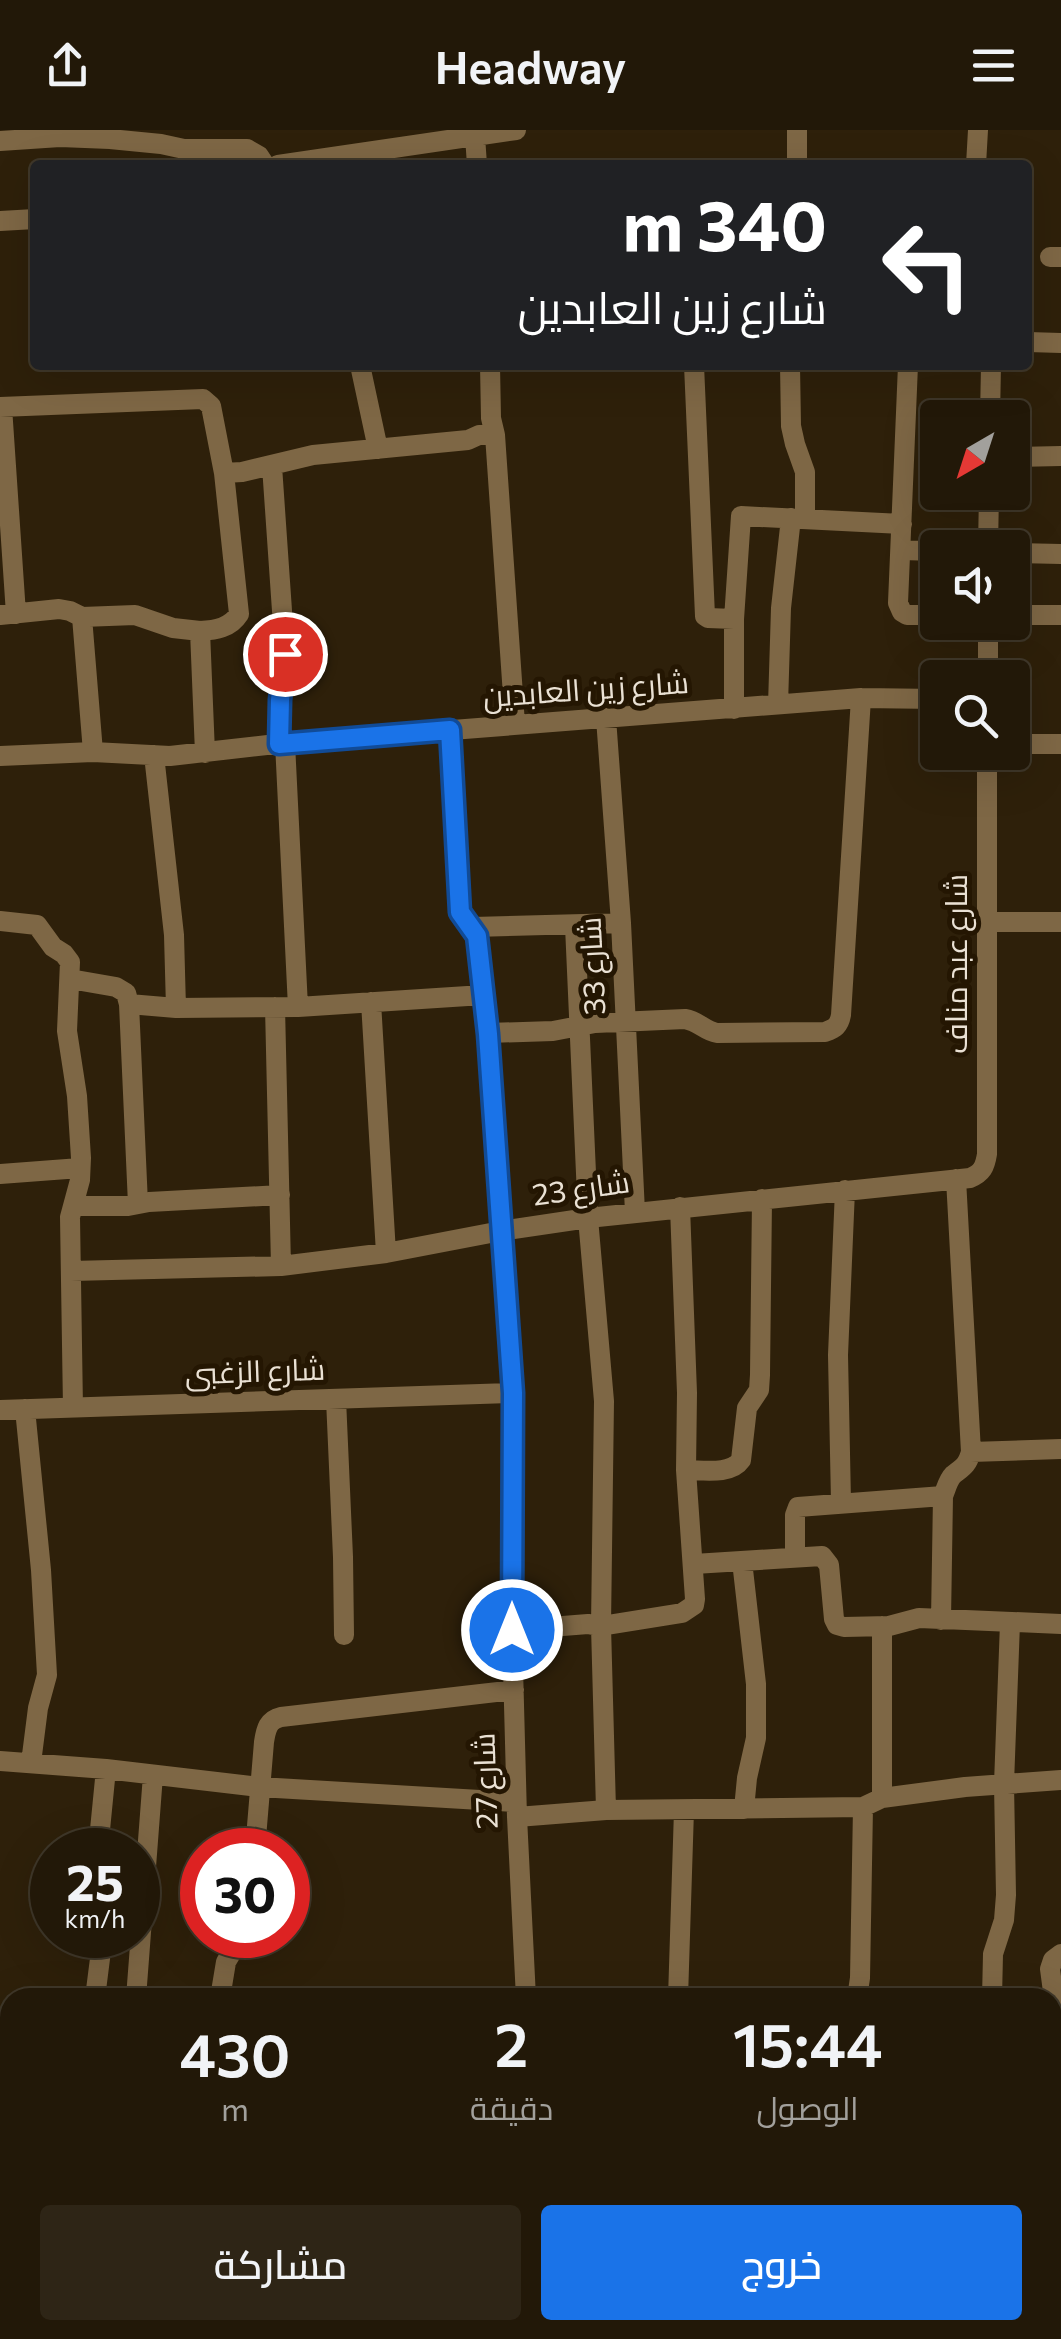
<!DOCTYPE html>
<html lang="ar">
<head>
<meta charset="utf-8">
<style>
	body { margin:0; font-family:Commissioner,Cairo,sans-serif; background:#2e2516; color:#f1f3f6; direction:rtl; height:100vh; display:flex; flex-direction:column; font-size:38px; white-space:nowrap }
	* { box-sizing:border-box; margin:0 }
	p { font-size:32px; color:#a2a09c }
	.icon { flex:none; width:55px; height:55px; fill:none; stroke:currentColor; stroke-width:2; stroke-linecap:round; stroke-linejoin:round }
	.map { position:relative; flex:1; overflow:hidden; direction:ltr }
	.details { position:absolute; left:0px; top:1858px; width:1062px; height:352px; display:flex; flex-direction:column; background:#221808; border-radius:30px 30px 0 0; box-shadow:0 10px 40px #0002,0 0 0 2px #3f3729; direction:rtl }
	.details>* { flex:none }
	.hud { position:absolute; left:30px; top:30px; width:1002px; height:210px; border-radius:10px; box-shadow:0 10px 40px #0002,0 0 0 2px #3f3729; direction:rtl; background:#202124; color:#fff; overflow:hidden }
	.needle { width:65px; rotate:219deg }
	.buttons { position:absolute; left:920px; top:270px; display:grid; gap:20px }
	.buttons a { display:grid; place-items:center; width:110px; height:110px; border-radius:10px; background:#221808; box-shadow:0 10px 40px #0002,0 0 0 2px #3f3729; font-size:50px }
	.speed { position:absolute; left:30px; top:1698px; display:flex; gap:20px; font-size:50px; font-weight:700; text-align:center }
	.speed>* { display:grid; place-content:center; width:130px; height:130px; border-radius:50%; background:#221808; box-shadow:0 10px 40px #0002,0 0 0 2px #3f3729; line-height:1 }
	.speed small { font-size:25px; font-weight:400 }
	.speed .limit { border:15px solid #d22; background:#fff; color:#111 }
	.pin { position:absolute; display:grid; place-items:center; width:85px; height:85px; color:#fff; margin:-42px; border:5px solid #fff; border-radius:50%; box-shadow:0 2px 10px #0007 }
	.me { position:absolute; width:110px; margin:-55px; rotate:0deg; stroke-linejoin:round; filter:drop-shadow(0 0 8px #0008) }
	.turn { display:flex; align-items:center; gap:35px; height:210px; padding:0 40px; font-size:45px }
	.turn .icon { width:130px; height:130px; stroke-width:2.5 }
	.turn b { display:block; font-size:70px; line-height:85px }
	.eta { display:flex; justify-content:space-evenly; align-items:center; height:170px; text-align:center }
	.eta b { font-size:60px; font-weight:600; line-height:70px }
	.action { display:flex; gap:20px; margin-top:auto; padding:20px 40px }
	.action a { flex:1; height:115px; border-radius:10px; background:#1a73e8; color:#fff; font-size:40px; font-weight:600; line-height:115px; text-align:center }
	.action a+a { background:#2e2516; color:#f1f3f6 }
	header { display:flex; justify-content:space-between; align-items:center; height:130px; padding:0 40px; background:#221808; font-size:45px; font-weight:600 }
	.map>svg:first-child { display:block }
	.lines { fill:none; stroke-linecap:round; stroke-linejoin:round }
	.minor { stroke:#7e6745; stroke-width:20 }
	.route-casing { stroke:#114b97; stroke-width:25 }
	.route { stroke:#1a73e8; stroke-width:18 }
	.labels { text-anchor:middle; stroke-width:10; stroke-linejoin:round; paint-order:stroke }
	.street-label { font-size:30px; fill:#eae1d4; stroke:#241602 }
</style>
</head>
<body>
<header><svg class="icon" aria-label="menu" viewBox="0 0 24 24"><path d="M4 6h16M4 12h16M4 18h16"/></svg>Headway<svg class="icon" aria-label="share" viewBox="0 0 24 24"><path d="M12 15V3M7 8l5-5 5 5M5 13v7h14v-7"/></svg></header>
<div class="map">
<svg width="1061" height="2209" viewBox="0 0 1061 2209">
	<rect width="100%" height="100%" fill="#2e200a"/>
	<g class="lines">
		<!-- minor -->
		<path class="minor" d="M 797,0 L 797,35
			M 475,6 L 477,35
			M 0,11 L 60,7 L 110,9 L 161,14 L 184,19 L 247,19 L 259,26 L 265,35
			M 278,35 L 516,0
			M 976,35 L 978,0
			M 0,91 L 35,89
			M 1050,127 L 1061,127
			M 1028,212 L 1061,213
			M 360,235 L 378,319
			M 694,235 L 705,486 L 708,488 L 734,489
			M 790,235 L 791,296 L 795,314 L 805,342 L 805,388
			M 908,235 L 898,473 L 902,482 L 907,485 L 938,485
			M 0,277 L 203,269 L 211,276 L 224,343 L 242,342 L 313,325 L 468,310 L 479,305 L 495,305 L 491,288 L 490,235
			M 2,277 L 16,484
			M 990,288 L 991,235
			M 495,305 L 515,594
			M 1012,327 L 1061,326
			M 272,336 L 285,524 L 280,570 L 279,614
			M 988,418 L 989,362
			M 901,420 L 938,421
			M 1012,423 L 1061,424
			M 0,485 L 59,479 L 70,481 L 82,487 L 135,485 L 173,498 L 200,501
			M 1012,485 L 1061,485
			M 82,487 L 93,622
			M 988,548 L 988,492
			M 778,575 L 781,478 L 791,388
			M 734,579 L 734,489 L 741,386 L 902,394
			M 606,588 L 621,793 L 635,1082
			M 450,600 L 460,781 L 475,801 L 478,811 L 488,903 L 513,1263 L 512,1500 L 517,1687 L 526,1868
			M 285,613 L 298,877
			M 1012,614 L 1061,614
			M 205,623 L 200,501 C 216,500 230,498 239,484 L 224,343
			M 0,626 L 93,622 L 170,626 L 285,613 L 861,568 L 938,569
			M 0,791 L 37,795 L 53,817 L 64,824 L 70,832 L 67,901 L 77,966 L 81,1028 L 80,1050 L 70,1087 L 73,1278
			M 987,792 L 1061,792
			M 473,797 L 621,793
			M 70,849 L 116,857 L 126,863 L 129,874 L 176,878 L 174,805 L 154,625
			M 371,872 L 386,1123
			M 129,874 L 138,1074
			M 275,877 L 281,1136
			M 176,878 L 298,877 L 483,865
			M 488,903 L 553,901 L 595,893 L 685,889 C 698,891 705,901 717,903 L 825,902 C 835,898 839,896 841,885 L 861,568
			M 0,1044 L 80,1038
			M 74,1076 L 128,1076 L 149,1072 L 280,1065
			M 71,1141 L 281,1136 L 386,1123 L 501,1101 L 588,1088 L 970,1048 C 982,1043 985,1037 987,1024 L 987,622
			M 336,1269 L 343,1427 L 344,1505
			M 25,1279 L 41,1440 L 47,1545 L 38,1578 L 31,1633
			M 0,1280 L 513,1263
			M 971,1322 L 1061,1319
			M 686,1340 C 703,1340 731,1345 741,1330 L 747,1278 L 759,1260 L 760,1245 L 762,1069
			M 841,1372 L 838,1225 L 845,1060
			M 795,1427 L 795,1385 L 798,1377 L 943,1366
			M 742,1431 L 756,1554 L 756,1608 L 747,1648 L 744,1679
			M 694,1434 L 822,1426 L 829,1435 L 834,1489 L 837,1495 L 844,1497 L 889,1496 L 919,1488 L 1061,1494
			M 941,1490 L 943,1366 C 946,1359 948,1350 953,1345 C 963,1337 967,1336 971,1322 L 956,1049
			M 512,1500 L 588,1494 L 601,1496 L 604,1271 L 588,1088 L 575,796
			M 0,1631 L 106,1639 L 259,1657 L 516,1672
			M 882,1668 L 882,1496
			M 606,1680 L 601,1496 L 682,1483 L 694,1475 L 695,1469 L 686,1340 L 687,1263 L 680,1077
			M 517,1687 L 606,1680 L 863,1677 L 882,1668 L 965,1657 L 1061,1650
			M 98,1720 L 106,1639
			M 255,1720 L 264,1612 C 266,1599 268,1590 281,1587 L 514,1560
			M 1061,1824 L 1053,1830 L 1050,1839 L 1061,1922
			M 95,1868 L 103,1805
			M 136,1868 L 153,1645
			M 220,1868 L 226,1832 L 242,1805
			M 678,1868 L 684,1680
			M 857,1868 L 860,1848 L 863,1677
			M 992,1868 L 993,1824 L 1004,1790 L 1006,1765 L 1004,1654 L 1010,1493
			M 1052,1982 L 1061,1983
			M 190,2200 L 190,2209
			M 262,2200 L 262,2209
			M 350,2200 L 351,2209
			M 430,2200 L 431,2209
			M 513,2200 L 514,2209
			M 1000,2200 L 1000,2209
			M 3,2209 L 10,2153
			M 45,2209 L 46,2200
			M 601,2209 L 657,2200
			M 678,2209 L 678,2200
			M 830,2209 L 830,2200"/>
	</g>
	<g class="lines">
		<!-- route casing -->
		<g class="route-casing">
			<path id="route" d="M 285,524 L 280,570 L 279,614 L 450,600 L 460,782 L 477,806 L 488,904 L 513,1263 L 512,1500"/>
		</g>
		<!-- route -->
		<use href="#route" class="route"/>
	</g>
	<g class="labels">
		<!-- street labels -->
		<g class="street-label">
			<text transform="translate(586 560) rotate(-4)" y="10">شارع زين العابدين</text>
			<text transform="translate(957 834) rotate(-90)" y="10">شارع عبد مناف</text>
			<text transform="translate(593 836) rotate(-93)" y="10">شارع 33</text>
			<text transform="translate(581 1059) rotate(-8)" y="10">شارع 23</text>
			<text transform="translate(255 1242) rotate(-2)" y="10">شارع الزغبى</text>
			<text transform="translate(486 1651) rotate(-92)" y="10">شارع 27</text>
		</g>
	</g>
</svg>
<div class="buttons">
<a><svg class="needle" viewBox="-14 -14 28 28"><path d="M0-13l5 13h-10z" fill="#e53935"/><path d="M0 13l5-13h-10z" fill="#a2a09c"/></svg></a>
<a><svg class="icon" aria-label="sound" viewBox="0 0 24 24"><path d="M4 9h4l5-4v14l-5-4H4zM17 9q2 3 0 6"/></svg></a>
<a><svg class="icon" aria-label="search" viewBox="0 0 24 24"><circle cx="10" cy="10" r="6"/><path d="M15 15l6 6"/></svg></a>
</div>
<div class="speed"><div>25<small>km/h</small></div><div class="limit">30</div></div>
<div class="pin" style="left:285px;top:524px;background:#d93025"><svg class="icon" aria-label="arrive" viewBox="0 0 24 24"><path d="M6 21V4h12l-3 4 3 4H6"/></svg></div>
<svg class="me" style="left:512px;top:1500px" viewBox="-20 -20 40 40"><circle r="17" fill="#1a73e8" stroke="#fff" stroke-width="3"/><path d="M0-11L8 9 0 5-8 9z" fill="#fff"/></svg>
<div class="hud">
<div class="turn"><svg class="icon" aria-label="left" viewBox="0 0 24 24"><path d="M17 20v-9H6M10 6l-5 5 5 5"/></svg><div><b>340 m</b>شارع زين العابدين</div></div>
</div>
<section class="details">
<div class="eta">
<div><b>15:44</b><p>الوصول</p></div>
<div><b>2</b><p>دقيقة</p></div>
<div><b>430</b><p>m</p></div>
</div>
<div class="action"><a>خروج</a><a>مشاركة</a></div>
</section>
</div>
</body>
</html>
